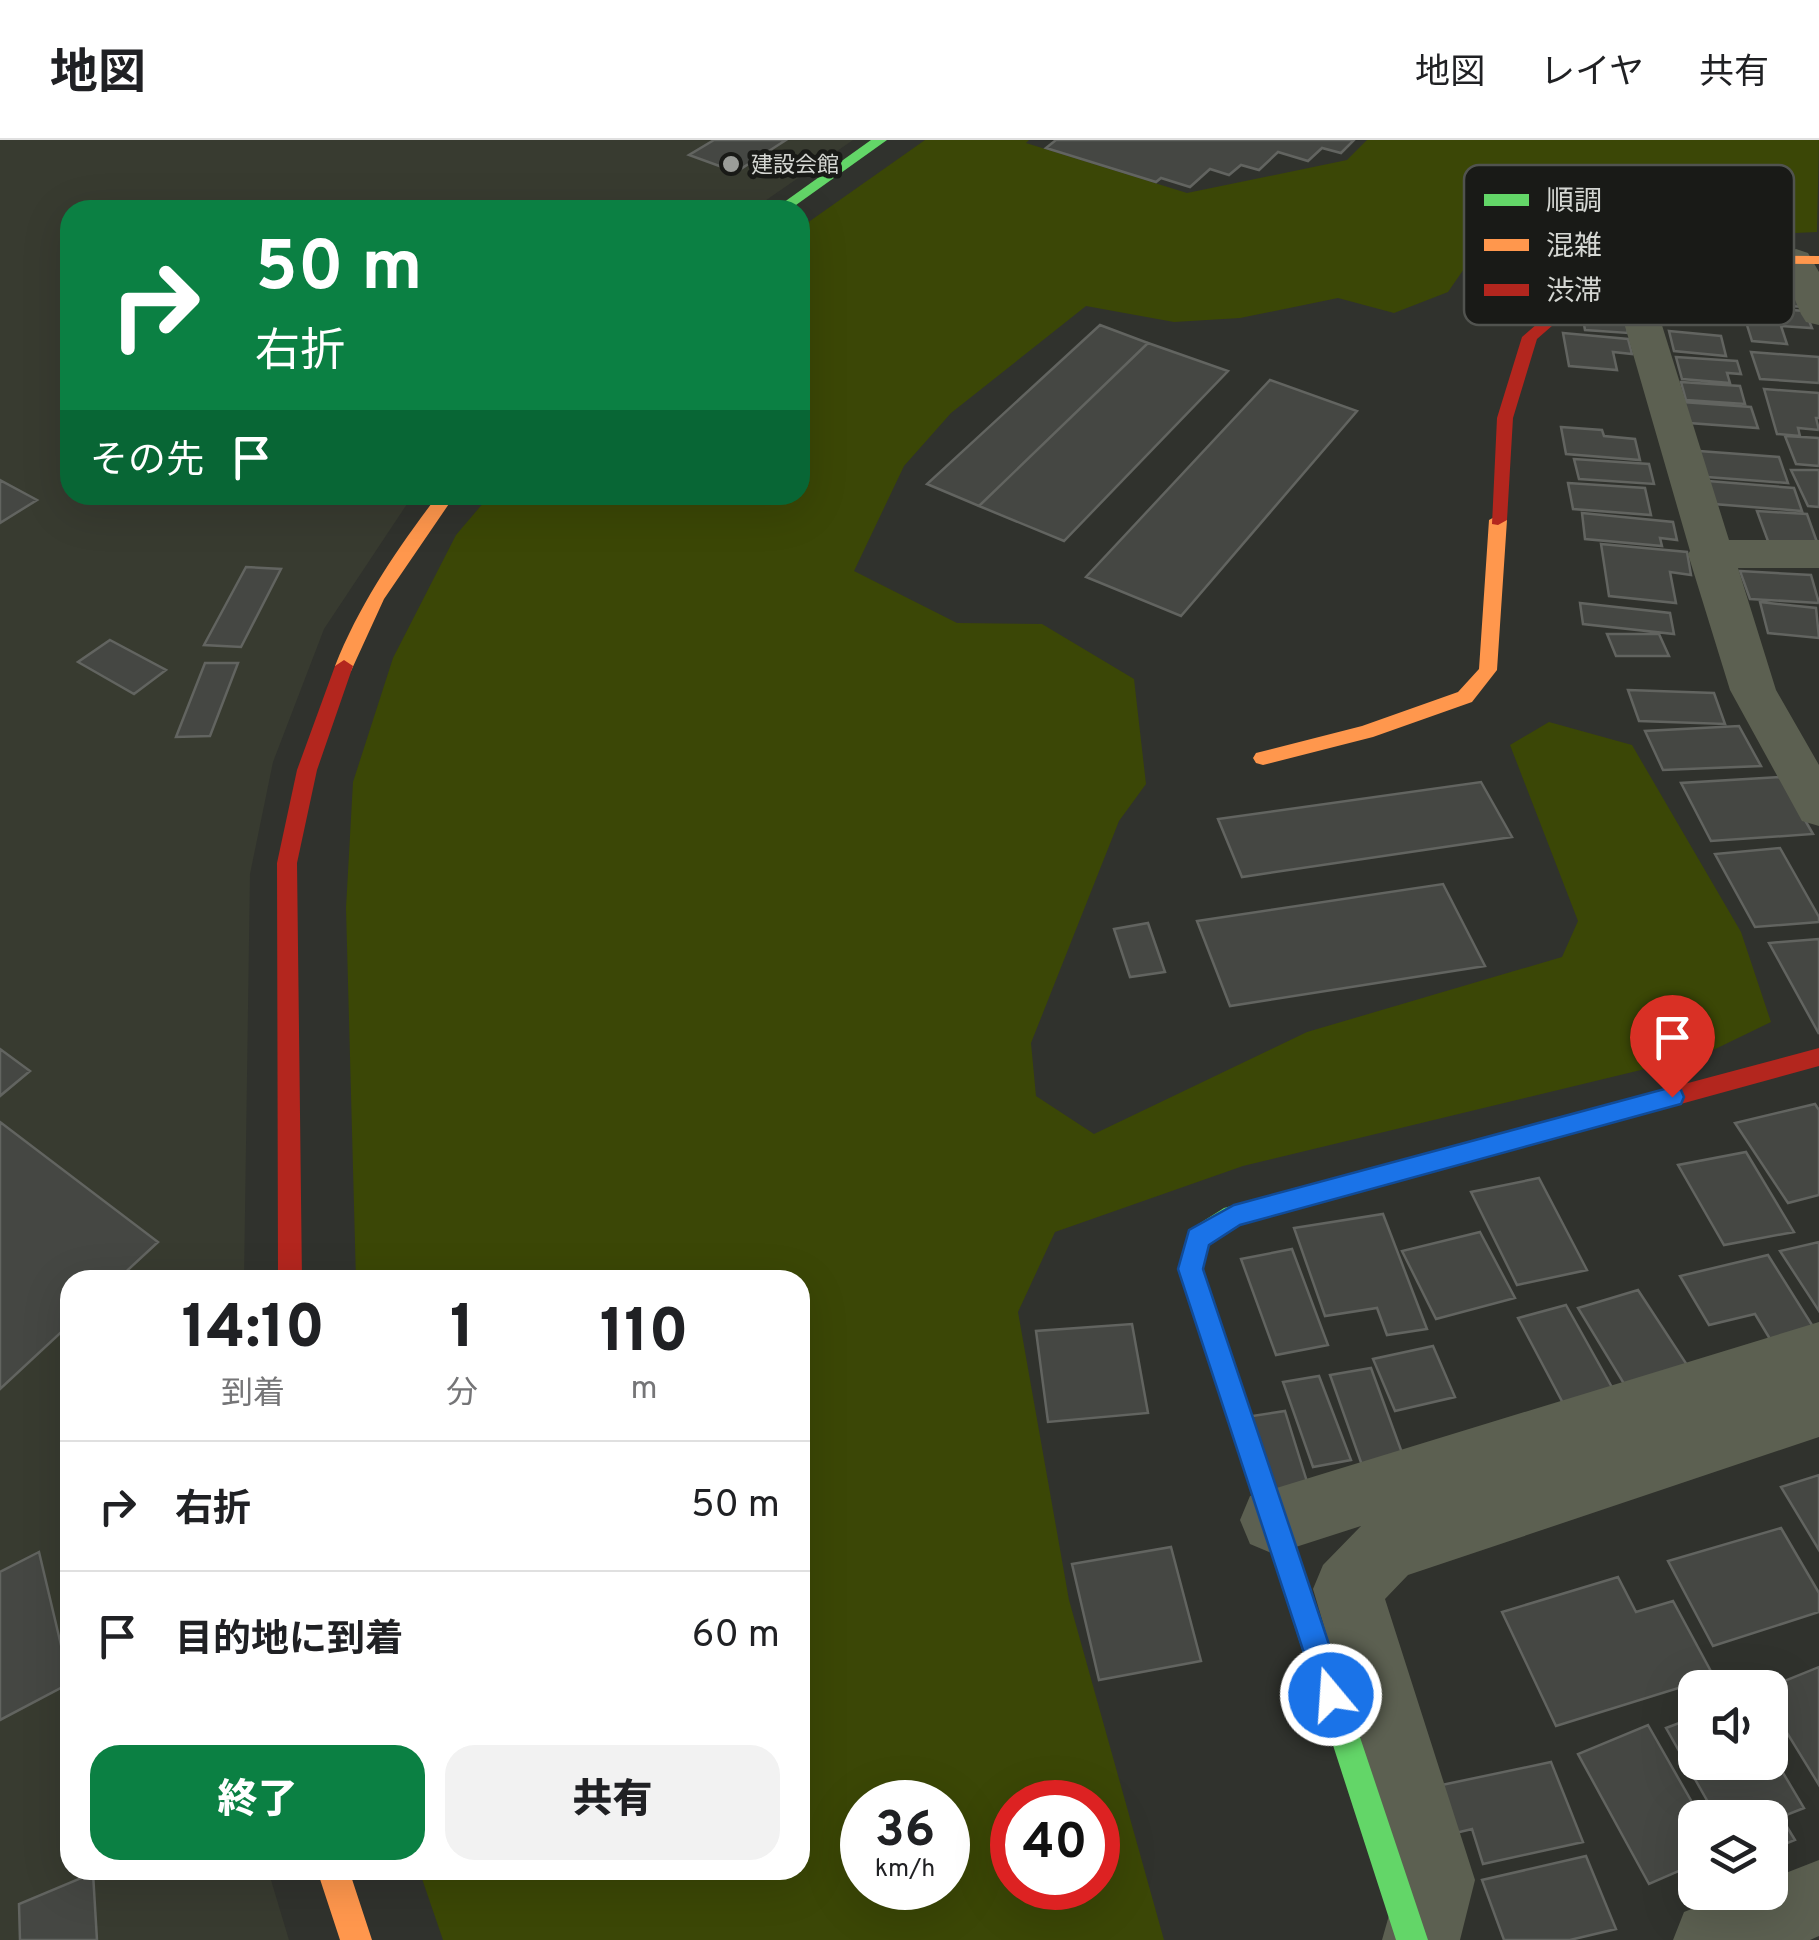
<!DOCTYPE html>
<html lang="ja">
<head>
<meta charset="utf-8">
<style>
	body { margin:0; font-family:Overpass,"Noto Sans JP",sans-serif; background:#f2f2f2; color:#202124; height:100vh; display:flex; flex-direction:column; font-size:38px; white-space:nowrap }
	* { box-sizing:border-box; margin:0 }
	p { font-size:32px; color:#757577 }
	.icon { flex:none; width:55px; height:55px; fill:none; stroke:currentColor; stroke-width:2; stroke-linecap:round; stroke-linejoin:round }
	.map { position:relative; flex:1; overflow:hidden }
	.panel { position:absolute; left:60px; top:1130px; width:750px; height:610px; display:flex; flex-direction:column; background:#fff; border-radius:30px; box-shadow:0 10px 40px #0002 }
	.panel>* { flex:none }
	.hud { position:absolute; left:60px; top:60px; width:750px; height:305px; border-radius:30px; box-shadow:0 10px 40px #0002; background:#0b8043; color:#fff; overflow:hidden }
	.fabs { position:absolute; left:1678px; top:1530px; display:grid; gap:20px }
	.fabs a { display:grid; place-items:center; width:110px; height:110px; border-radius:20px; background:#fff; box-shadow:0 10px 40px #0002; font-size:50px }
	.speed { position:absolute; left:840px; top:1640px; display:flex; gap:20px; font-size:50px; font-weight:700; text-align:center }
	.speed>* { display:grid; place-content:center; width:130px; height:130px; border-radius:50%; background:#fff; box-shadow:0 10px 40px #0002; line-height:1 }
	.speed small { font-size:25px; font-weight:400 }
	.speed .limit { border:15px solid #d22; background:#fff; color:#111 }
	.pin { position:absolute; display:grid; place-items:center; width:85px; height:85px; color:#fff; margin:-102px -42px; border-radius:50% 50% 50% 0; rotate:-45deg; box-shadow:0 0 10px #0007 }
	.pin .icon { rotate:45deg }
	.me { position:absolute; width:110px; margin:-55px; rotate:342deg; stroke-linejoin:round; filter:drop-shadow(0 0 8px #0008) }
	.turn { display:flex; align-items:center; gap:35px; height:210px; padding:0 30px; font-size:45px }
	.turn .icon { width:130px; height:130px; stroke-width:2.5 }
	.turn b { display:block; font-size:70px; line-height:85px }
	.then { display:flex; align-items:center; height:95px; padding:0 30px; background:#0003; gap:20px; font-size:38px }
	.eta { display:flex; justify-content:space-evenly; align-items:center; height:170px; text-align:center }
	.eta b { font-size:60px; font-weight:800; line-height:70px }
	.primary-button { display:flex; gap:20px; margin-top:auto; padding:20px 30px }
	.primary-button a { flex:1; height:115px; border-radius:30px; background:#0b8043; color:#fff; font-size:40px; font-weight:800; line-height:115px; text-align:center }
	.primary-button a+a { background:#f2f2f2; color:#202124 }
	ul { padding:0; list-style:none }
	li { display:flex; align-items:center; gap:30px; height:130px; padding:0 30px; border-top:2px solid #e0e0e0 }
	li div { flex:1 }
	li b { display:block; font-size:38px }
	li em { font-style:normal }
	header { display:flex; align-items:center; gap:60px; box-sizing:border-box; height:140px; padding:0 50px; background:#fff; border-bottom:2px solid #e0e0e0 }
	header strong { font-size:48px }
	nav { display:flex; gap:55px; margin-inline-start:auto; font-size:35px }
	.map>svg:first-child { display:block }
	.built { fill:#383b30 }
	.green { fill:#3b4706; fill-rule:evenodd }
	.building { fill:#454743; stroke:#626460; stroke-width:2.5 }
	.lines { fill:none; stroke-linecap:round; stroke-linejoin:round }
	.street { fill:#5c6051; fill-rule:evenodd }
	.fast { fill:#63d668; fill-rule:evenodd }
	.slow { fill:#ff974d; fill-rule:evenodd }
	.jam { fill:#b3261e; fill-rule:evenodd }
	.route { fill:#1a73e8; stroke:#114b97; stroke-width:2.5 }
	.poi-dot { fill:#9b9d99; stroke:#191a17; stroke-width:4 }
	.labels { text-anchor:middle; stroke-width:9; stroke-linejoin:round; paint-order:stroke }
	.far-poi-label { font-size:22px; fill:#d5d7d3; stroke:#191a17; text-anchor:start }
	.key { fill:#191a17; stroke:#51534f; stroke-width:2.5 }
	.key-label { font-size:28px; fill:#d5d7d3 }
</style>
</head>
<body>
<header>
<strong>地図</strong>
<nav><a>地図</a><a>レイヤ</a><a>共有</a></nav>
</header>
<div class="map">
<svg width="1819" height="1800" viewBox="0 0 1819 1800">
	<rect width="100%" height="100%" fill="#30322d"/>
	<!-- built -->
	<path class="built" d="M 0,0 L 853,0 L 752,70 L 70,70 L 70,355 L 413,355 L 324,489 L 273,622 L 250,734 L 244,1140 L 70,1140 L 70,1730 L 268,1730 L 289,1800 L 0,1800 Z"/>
	<!-- green -->
	<path class="green" d="M 925,0 L 1029,0 L 1026,3 L 1187,53 L 1347,20 L 1367,0 L 1819,0 L 1817,92 L 1510,105 L 1477,110 L 1448,152 L 1394,173 L 1338,158 L 1240,178 L 1174,182 L 1086,166 L 951,273 L 904,326 L 854,431 L 957,483 L 1042,484 L 1134,539 L 1146,644 L 1119,681 L 1031,903 L 1036,956 L 1094,994 L 1307,892 L 1562,817 L 1578,781 L 1510,605 L 1549,582 L 1632,605 L 1741,792 L 1771,882 L 1703,915 L 1243,1026 L 1055,1092 L 1018,1172 L 1069,1460 L 1164,1800 L 443,1800 L 419,1730 L 800,1730 L 800,1140 L 356,1140 L 346,768 L 353,642 L 393,518 L 456,395 L 490,355 L 800,355 L 800,88 ZM 862,1662 L 948,1662 L 948,1748 L 862,1748 ZM 1012,1662 L 1098,1662 L 1098,1748 L 1012,1748 Z"/>
	<!-- building -->
	<path class="building" d="M 714,0 L 786,0 L 736,32 L 689,15 Z
		M 1056,0 L 1354,0 L 1341,13 L 1322,8 L 1308,21 L 1278,12 L 1259,30 L 1241,25 L 1229,35 L 1210,29 L 1190,47 L 1161,38 L 1156,42 L 1046,8 Z
		M 1756,133 L 1793,135 L 1806,167 L 1736,163 L 1727,137 L 1758,139 Z
		M 1741,166 L 1805,171 L 1812,188 L 1781,186 L 1787,204 L 1752,201 Z
		M 1597,171 L 1625,173 L 1628,193 L 1585,190 L 1583,179 L 1599,180 Z
		M 1100,185 L 1148,203 L 979,366 L 927,344 Z
		M 1669,191 L 1721,196 L 1726,216 L 1674,211 Z
		M 1563,193 L 1628,199 L 1632,214 L 1613,212 L 1617,230 L 1569,226 Z
		M 1148,203 L 1228,231 L 1064,401 L 979,366 Z
		M 1751,212 L 1819,217 L 1819,243 L 1760,239 Z
		M 1676,217 L 1737,221 L 1741,234 L 1727,233 L 1730,243 L 1682,239 Z
		M 1270,240 L 1357,271 L 1181,476 L 1086,437 Z
		M 1681,242 L 1740,246 L 1745,264 L 1686,260 Z
		M 1764,249 L 1819,253 L 1819,278 L 1816,278 L 1819,290 L 1798,288 L 1800,296 L 1777,294 Z
		M 1682,262 L 1751,267 L 1758,288 L 1689,283 Z
		M 1561,287 L 1602,290 L 1604,296 L 1635,299 L 1640,320 L 1566,314 Z
		M 1785,296 L 1819,298 L 1819,326 L 1796,324 Z
		M 1699,311 L 1779,317 L 1788,343 L 1707,337 Z
		M 1574,319 L 1649,324 L 1654,344 L 1579,339 Z
		M 1791,330 L 1819,330 L 1819,367 L 1808,366 Z
		M 0,340 L 37,360 L 0,383 Z
		M 1708,341 L 1794,348 L 1802,371 L 1714,364 Z
		M 1568,343 L 1645,348 L 1651,375 L 1573,369 Z
		M 1757,371 L 1807,374 L 1818,405 L 1768,401 Z
		M 1582,373 L 1673,382 L 1677,400 L 1660,398 L 1662,406 L 1585,399 Z
		M 1601,404 L 1687,412 L 1691,435 L 1670,432 L 1676,463 L 1609,456 Z
		M 246,427 L 281,429 L 241,507 L 204,505 Z
		M 1740,431 L 1811,435 L 1819,463 L 1750,459 Z
		M 1760,462 L 1816,468 L 1819,498 L 1768,493 Z
		M 1580,463 L 1670,473 L 1674,494 L 1583,484 Z
		M 1607,494 L 1659,494 L 1669,516 L 1616,516 Z
		M 110,500 L 166,530 L 134,554 L 78,522 Z
		M 205,523 L 238,523 L 210,596 L 176,597 Z
		M 1628,550 L 1714,553 L 1725,584 L 1639,581 Z
		M 1739,586 L 1761,626 L 1663,630 L 1645,591 Z
		M 1780,637 L 1813,694 L 1711,701 L 1681,643 Z
		M 1481,642 L 1512,697 L 1242,737 L 1218,679 Z
		M 1780,708 L 1819,777 L 1819,782 L 1755,787 L 1715,714 Z
		M 1443,744 L 1485,826 L 1230,866 L 1197,781 Z
		M 1148,783 L 1165,832 L 1130,837 L 1114,789 Z
		M 1819,799 L 1819,894 L 1769,803 Z
		M 0,909 L 30,931 L 0,956 Z
		M 1815,964 L 1819,970 L 1819,1055 L 1788,1063 L 1735,983 Z
		M 0,982 L 158,1102 L 117,1140 L 70,1140 L 70,1184 L 0,1249 Z
		M 1746,1012 L 1794,1092 L 1724,1105 L 1678,1025 Z
		M 1539,1038 L 1587,1130 L 1517,1145 L 1471,1052 Z
		M 1383,1074 L 1427,1189 L 1387,1195 L 1377,1168 L 1325,1176 L 1294,1088 Z
		M 1480,1092 L 1515,1158 L 1436,1179 L 1402,1111 Z
		M 1819,1102 L 1819,1171 L 1780,1111 Z
		M 1292,1109 L 1328,1205 L 1276,1215 L 1241,1119 Z
		M 1768,1115 L 1817,1193 L 1773,1204 L 1755,1174 L 1709,1185 L 1680,1136 Z
		M 1638,1150 L 1691,1231 L 1629,1252 L 1578,1168 Z
		M 1566,1165 L 1614,1251 L 1564,1265 L 1518,1178 Z
		M 1132,1184 L 1148,1273 L 1048,1282 L 1036,1191 Z
		M 1433,1206 L 1455,1257 L 1395,1271 L 1373,1219 Z
		M 1371,1228 L 1405,1321 L 1363,1328 L 1330,1235 Z
		M 1319,1236 L 1351,1320 L 1313,1327 L 1283,1242 Z
		M 1285,1271 L 1313,1361 L 1272,1367 L 1246,1277 Z
		M 1819,1335 L 1819,1410 L 1781,1347 Z
		M 1781,1388 L 1819,1453 L 1819,1472 L 1713,1506 L 1668,1421 Z
		M 1171,1407 L 1201,1521 L 1099,1540 L 1072,1424 Z
		M 39,1412 L 70,1543 L 0,1580 L 0,1432 Z
		M 1618,1437 L 1636,1472 L 1673,1461 L 1714,1537 L 1556,1586 L 1502,1472 Z
		M 1819,1527 L 1819,1645 L 1770,1565 L 1767,1548 Z
		M 1695,1577 L 1695,1622 L 1770,1622 L 1770,1611 L 1804,1668 L 1781,1677 L 1795,1700 L 1770,1710 L 1770,1678 L 1717,1678 L 1666,1588 Z
		M 1648,1585 L 1701,1678 L 1695,1678 L 1695,1724 L 1649,1744 L 1578,1614 Z
		M 1551,1622 L 1583,1702 L 1483,1724 L 1472,1689 L 1435,1698 L 1418,1650 Z
		M 1586,1716 L 1616,1789 L 1570,1800 L 1504,1800 L 1482,1740 Z
		M 93,1733 L 97,1800 L 20,1800 L 19,1764 Z"/>
	<g class="lines">
		<!-- street -->
		<path class="street" d="M 1796,109 L 1808,113 L 1819,132 L 1819,185 L 1806,182 L 1801,174 L 1778,120 L 1784,113 Z
			M 1616,127 L 1629,130 L 1651,150 L 1729,400 L 1819,400 L 1819,428 L 1738,428 L 1776,550 L 1819,625 L 1819,686 L 1802,681 L 1730,550 L 1688,414 L 1690,411 L 1616,155 L 1598,138 L 1603,130 Z
			M 1819,1182 L 1819,1297 L 1408,1435 L 1385,1459 L 1475,1740 L 1460,1800 L 1382,1800 L 1399,1740 L 1313,1449 L 1323,1425 L 1361,1386 L 1274,1414 L 1250,1404 L 1240,1380 L 1250,1356 Z
			M 1819,1720 L 1819,1796 L 1810,1800 L 1673,1800 L 1684,1772 L 1734,1752 L 1770,1752 L 1770,1739 Z"/>
		<!-- fast -->
		<path class="fast" d="M 871,0 L 887,0 L 789,70 L 773,70 Z
			M 1295,1048 L 1304,1051 L 1307,1059 L 1304,1067 L 1239,1085 L 1209,1104 L 1203,1129 L 1428,1800 L 1396,1800 L 1179,1129 L 1189,1090 L 1224,1068 Z"/>
		<!-- slow -->
		<path class="slow" d="M 1705,115 L 1819,116 L 1819,124 L 1705,123 L 1664,129 L 1657,125 Z
			M 438,355 L 455,355 L 384,459 L 351,531 L 337,531 L 335,526 C 360,463 397,409 438,355 Z
			M 1498,375 L 1507,380 L 1497,530 L 1472,562 L 1373,597 L 1263,625 L 1256,623 L 1253,618 L 1256,613 L 1362,586 L 1458,552 L 1479,529 L 1489,380 Z
			M 317,1730 L 349,1730 L 372,1800 L 340,1800 Z"/>
		<!-- jam -->
		<path class="jam" d="M 1664,121 L 1671,125 L 1669,128 L 1648,132 L 1577,164 L 1537,199 L 1513,278 L 1507,380 L 1498,385 L 1492,384 L 1497,278 L 1522,197 L 1567,158 L 1639,125 Z
			M 344,520 L 353,526 L 317,630 L 297,723 L 302,1140 L 278,1140 L 277,723 L 297,630 L 335,526 Z
			M 1819,908 L 1819,926 L 1295,1070 L 1286,1067 L 1283,1059 L 1286,1051 L 1295,1048 Z"/>
	</g>
	<!-- route -->
	<path class="route" d="M 1672,947 L 1681,950 L 1684,957 L 1681,964 L 1240,1085 L 1209,1105 L 1203,1129 L 1346,1555 L 1342,1565 L 1331,1570 L 1321,1565 L 1178,1129 L 1189,1090 L 1234,1065 Z"/>
	<!-- markers -->
	<circle class="poi-dot" cx="731" cy="24" r="10"/>
	<g class="labels">
		<!-- far-poi labels -->
		<g class="far-poi-label">
			<text x="751" y="32">建設会館</text>
		</g>
	</g>
	<!-- legend -->
	<rect x="1464" y="25" width="330" height="160" rx="15" class="key"/>
	<rect x="1484" y="54" width="45" height="12" fill="#63d668"/>
	<rect x="1484" y="99" width="45" height="12" fill="#ff974d"/>
	<rect x="1484" y="144" width="45" height="12" fill="#b3261e"/>
	<g class="key-label">
		<text x="1546" y="70">順調</text>
		<text x="1546" y="115">混雑</text>
		<text x="1546" y="160">渋滞</text>
	</g>
</svg>
<div class="fabs">
<a><svg class="icon" aria-label="sound" viewBox="0 0 24 24"><path d="M4 9h4l5-4v14l-5-4H4zM17 9q2 3 0 6"/></svg></a>
<a><svg class="icon" aria-label="layers" viewBox="0 0 24 24"><path d="M12 4l9 5-9 5-9-5zM3 14l9 5 9-5"/></svg></a>
</div>
<div class="speed"><div>36<small>km/h</small></div><div class="limit">40</div></div>
<div class="pin" style="left:1672px;top:957px;background:#d93025"><svg class="icon" aria-label="arrive" viewBox="0 0 24 24"><path d="M6 21V4h12l-3 4 3 4H6"/></svg></div>
<svg class="me" style="left:1331px;top:1555px" viewBox="-20 -20 40 40"><circle r="17" fill="#1a73e8" stroke="#fff" stroke-width="3"/><path d="M0-11L8 9 0 5-8 9z" fill="#fff"/></svg>
<div class="hud">
<div class="turn"><svg class="icon" aria-label="right" viewBox="0 0 24 24"><path d="M7 20v-9h11M14 6l5 5-5 5"/></svg><div><b>50 m</b>右折</div></div>
<div class="then">その先<svg class="icon" aria-label="arrive" viewBox="0 0 24 24"><path d="M6 21V4h12l-3 4 3 4H6"/></svg></div>
</div>
<section class="panel">
<div class="eta">
<div><b>14:10</b><p>到着</p></div>
<div><b>1</b><p>分</p></div>
<div><b>110</b><p>m</p></div>
</div>
<ul>
<li><svg class="icon" aria-label="right" viewBox="0 0 24 24"><path d="M7 20v-9h11M14 6l5 5-5 5"/></svg><div><b>右折</b></div><em>50 m</em></li>
<li><svg class="icon" aria-label="arrive" viewBox="0 0 24 24"><path d="M6 21V4h12l-3 4 3 4H6"/></svg><div><b>目的地に到着</b></div><em>60 m</em></li>
</ul>
<div class="primary-button"><a>終了</a><a>共有</a></div>
</section>
</div>
</body>
</html>
